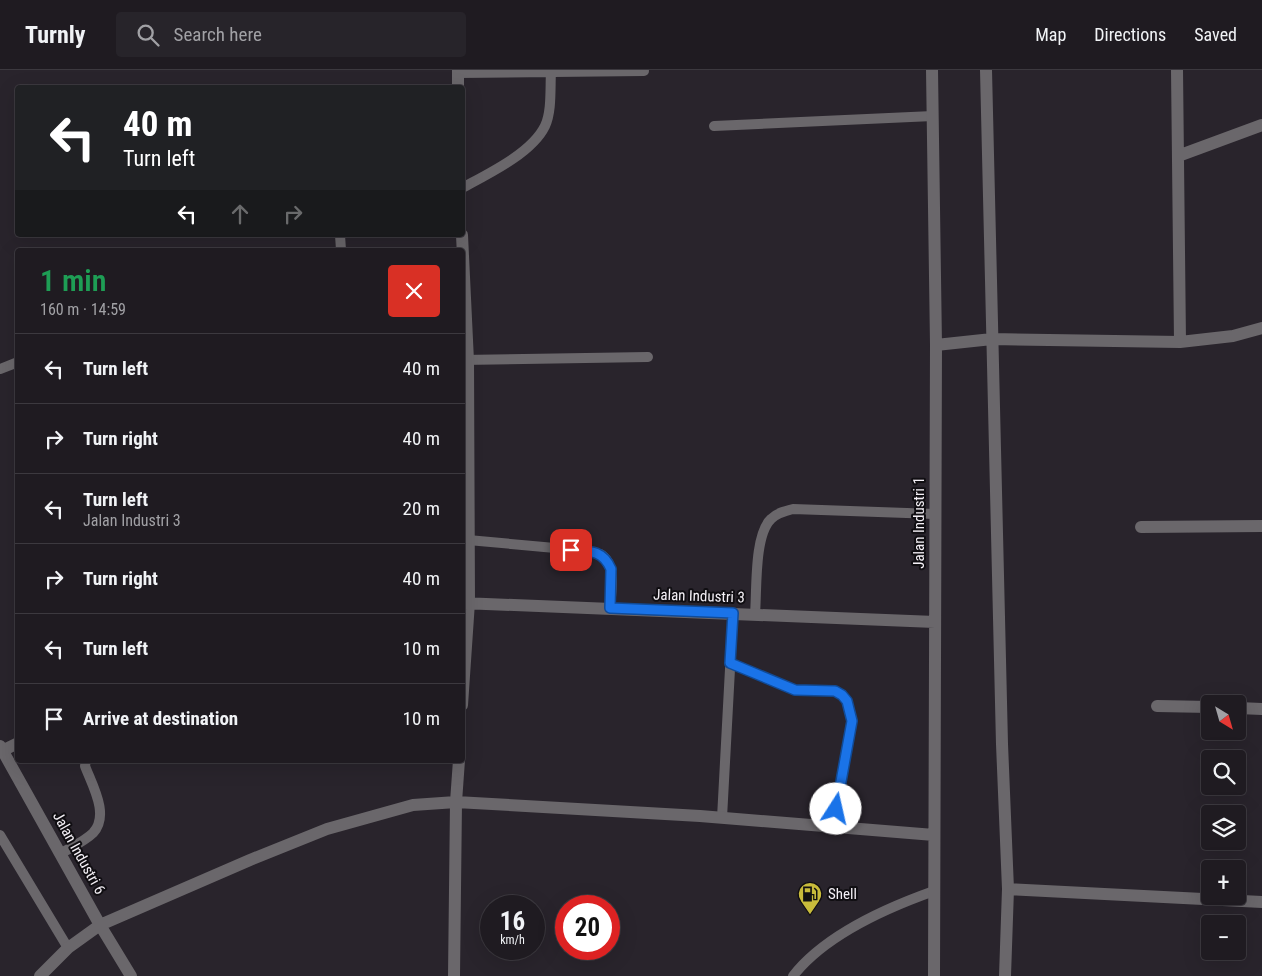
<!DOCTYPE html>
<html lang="en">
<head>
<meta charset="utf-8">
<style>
	body { margin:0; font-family:"Roboto Condensed",sans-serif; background:#27242a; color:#f1f3f6; height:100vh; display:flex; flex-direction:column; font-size:19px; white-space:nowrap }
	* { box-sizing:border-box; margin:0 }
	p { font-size:16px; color:#a1a1a5 }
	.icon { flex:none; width:28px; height:28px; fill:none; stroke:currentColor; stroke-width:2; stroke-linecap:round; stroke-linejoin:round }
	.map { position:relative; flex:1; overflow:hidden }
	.details { position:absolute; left:15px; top:178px; width:450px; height:515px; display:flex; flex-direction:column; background:#1f1b21; border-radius:5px; box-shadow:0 5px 20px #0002,0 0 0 1px #3c393f }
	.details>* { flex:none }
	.banner { position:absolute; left:15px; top:15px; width:450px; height:152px; border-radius:5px; box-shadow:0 5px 20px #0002,0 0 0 1px #3c393f; background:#202124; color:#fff; overflow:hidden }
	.needle { width:32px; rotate:143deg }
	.controls { position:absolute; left:1201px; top:625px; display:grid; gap:10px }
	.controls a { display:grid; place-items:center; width:45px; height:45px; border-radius:5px; background:#1f1b21; box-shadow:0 5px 20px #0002,0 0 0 1px #3c393f; font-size:25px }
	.speed { position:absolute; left:480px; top:825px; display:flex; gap:10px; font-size:25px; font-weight:700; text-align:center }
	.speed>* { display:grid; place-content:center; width:65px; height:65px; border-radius:50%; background:#1f1b21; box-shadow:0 5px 20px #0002,0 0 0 1px #3c393f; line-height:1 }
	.speed small { font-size:12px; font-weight:400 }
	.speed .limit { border:8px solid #d22; background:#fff; color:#111 }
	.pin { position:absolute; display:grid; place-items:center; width:42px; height:42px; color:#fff; margin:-21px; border-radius:10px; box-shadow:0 2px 8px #0006 }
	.me { position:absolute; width:55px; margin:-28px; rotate:10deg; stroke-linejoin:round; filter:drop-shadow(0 0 4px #0008) }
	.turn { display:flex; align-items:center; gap:18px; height:105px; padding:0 25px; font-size:22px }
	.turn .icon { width:65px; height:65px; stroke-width:2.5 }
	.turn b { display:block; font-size:35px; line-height:42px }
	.lanes { display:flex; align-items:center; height:48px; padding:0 25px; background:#0003; justify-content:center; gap:25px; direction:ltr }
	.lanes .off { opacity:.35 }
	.round { display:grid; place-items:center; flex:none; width:52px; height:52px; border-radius:5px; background:#27242a }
	.summary { display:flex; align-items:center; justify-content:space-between; height:85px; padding:0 25px }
	h1 { font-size:30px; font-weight:600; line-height:38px; color:#1e9e55 }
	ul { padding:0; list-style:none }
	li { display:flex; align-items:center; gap:15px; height:70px; padding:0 25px; border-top:1px solid #3c393f }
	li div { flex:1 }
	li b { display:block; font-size:19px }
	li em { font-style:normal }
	header { display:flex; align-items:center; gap:30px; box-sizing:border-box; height:70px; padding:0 25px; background:#1f1b21; border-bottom:1px solid #3c393f }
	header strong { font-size:24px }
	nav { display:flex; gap:28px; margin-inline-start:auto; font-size:18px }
	.search { width:350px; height:45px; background:#27242a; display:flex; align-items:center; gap:12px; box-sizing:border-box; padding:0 18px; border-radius:5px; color:#a1a1a5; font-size:19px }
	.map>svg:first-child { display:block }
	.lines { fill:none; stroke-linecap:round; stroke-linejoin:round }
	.lane { stroke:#6a676b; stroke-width:10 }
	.street { stroke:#6a676b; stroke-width:12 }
	.route-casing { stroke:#114b97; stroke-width:12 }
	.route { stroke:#1a73e8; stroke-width:9 }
	.labels { text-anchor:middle; stroke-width:4; stroke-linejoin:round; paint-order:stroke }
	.street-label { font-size:15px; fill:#f4f0f6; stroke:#100e12 }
	.poi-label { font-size:15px; fill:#f4f0f6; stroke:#100e12; text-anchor:start }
</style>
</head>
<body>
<header>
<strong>Turnly</strong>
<div class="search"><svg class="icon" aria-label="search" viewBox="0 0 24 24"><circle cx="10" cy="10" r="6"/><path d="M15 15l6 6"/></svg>Search here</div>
<nav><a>Map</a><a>Directions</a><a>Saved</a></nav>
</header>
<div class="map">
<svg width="1262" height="906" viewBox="0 0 1262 906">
	<rect width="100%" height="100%" fill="#29242c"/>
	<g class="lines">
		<!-- lane -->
		<path class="lane" d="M 458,3 L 644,1
			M 714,56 L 933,46
			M 462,118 C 488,104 532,83 545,56 C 552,41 550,18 551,2
			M 340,165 L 341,180
			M 462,290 L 648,287
			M 0,299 L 18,292
			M 468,470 L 588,481 C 592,482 597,483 600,484 C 617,493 611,523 610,538
			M 755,544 C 757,520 754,465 771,449 C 777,443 785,441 793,439 L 935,444
			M 730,593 L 795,620 L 835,621 L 842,625 L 847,631 L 852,651 L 833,757
			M 722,748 L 733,543
			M 0,765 L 68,878
			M 60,784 C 70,778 85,771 93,763 C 110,745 92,715 85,696 L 86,690
			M 793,906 C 825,865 886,838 934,821"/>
		<!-- street -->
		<path class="street" d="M 458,0 L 458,18
			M 932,0 L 936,275 L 934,906
			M 986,0 L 1002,674 L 1008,819 L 1005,906
			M 1177,0 L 1180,272
			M 1178,86 L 1262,55
			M 462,165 L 468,291 L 469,532 L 462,635
			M 936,275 L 992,269 L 1180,272 L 1233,266 L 1262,258
			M 1141,457 L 1262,456
			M 462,533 L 935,552
			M 1157,636 L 1210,637
			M 1238,638 L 1262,639
			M 0,676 L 100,855 L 131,906
			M 0,682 L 18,673
			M 1008,819 L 1262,832
			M 40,906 L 68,878 L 100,855 L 250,790 L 327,759 L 413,735 L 456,732 L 700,746 L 934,765
			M 454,906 L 456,732 L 459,690"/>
	</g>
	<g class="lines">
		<!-- route casing -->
		<g class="route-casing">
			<path id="route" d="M 571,480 C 590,481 603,480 611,499 L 610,538 L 733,543 L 730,593 L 795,620 L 835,621 L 842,625 L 847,631 L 852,651 L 836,739"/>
		</g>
		<!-- route -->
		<use href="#route" class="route"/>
	</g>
	<!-- icons -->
	<defs>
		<g id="fuel-pin" transform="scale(1.25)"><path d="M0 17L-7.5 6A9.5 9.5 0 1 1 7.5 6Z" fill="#c8bb3b" stroke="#100e12"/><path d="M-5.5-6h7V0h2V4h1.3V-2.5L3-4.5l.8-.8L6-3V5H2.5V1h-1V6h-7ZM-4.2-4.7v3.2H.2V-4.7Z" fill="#111"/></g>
	</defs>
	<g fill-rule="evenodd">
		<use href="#fuel-pin" x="810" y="824"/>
	</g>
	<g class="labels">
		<!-- street labels -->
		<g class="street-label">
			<text transform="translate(919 453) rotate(-90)" y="5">Jalan Industri 1</text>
			<text transform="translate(699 526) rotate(2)" y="5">Jalan Industri 3</text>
			<text transform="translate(79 783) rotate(61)" y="5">Jalan Industri 6</text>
		</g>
		<!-- poi labels -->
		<g class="poi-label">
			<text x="828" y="829">Shell</text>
		</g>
	</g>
</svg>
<div class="controls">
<a><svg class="needle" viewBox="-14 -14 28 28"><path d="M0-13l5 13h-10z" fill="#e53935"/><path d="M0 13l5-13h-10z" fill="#a1a1a5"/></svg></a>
<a><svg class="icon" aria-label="search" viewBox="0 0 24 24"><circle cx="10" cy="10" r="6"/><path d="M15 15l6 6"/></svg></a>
<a><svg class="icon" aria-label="layers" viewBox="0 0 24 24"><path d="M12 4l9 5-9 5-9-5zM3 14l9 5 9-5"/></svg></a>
<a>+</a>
<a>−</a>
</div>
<div class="speed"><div>16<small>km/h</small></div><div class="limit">20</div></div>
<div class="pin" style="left:571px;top:480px;background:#d93025"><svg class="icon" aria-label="arrive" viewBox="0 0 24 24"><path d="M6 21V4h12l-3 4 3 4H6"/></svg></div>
<svg class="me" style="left:836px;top:739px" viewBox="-20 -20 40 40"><circle r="19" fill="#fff"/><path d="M0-13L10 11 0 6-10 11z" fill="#1a73e8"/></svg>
<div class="banner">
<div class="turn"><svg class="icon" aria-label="left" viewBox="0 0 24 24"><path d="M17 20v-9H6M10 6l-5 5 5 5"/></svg><div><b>40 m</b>Turn left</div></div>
<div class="lanes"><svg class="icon" aria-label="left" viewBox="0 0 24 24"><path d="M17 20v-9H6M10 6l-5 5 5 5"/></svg><svg class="icon off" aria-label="ahead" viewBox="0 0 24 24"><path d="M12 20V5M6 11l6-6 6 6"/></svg><svg class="icon off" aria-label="right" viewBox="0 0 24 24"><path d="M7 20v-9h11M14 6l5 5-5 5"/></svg></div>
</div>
<section class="details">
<div class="summary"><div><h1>1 min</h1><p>160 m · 14:59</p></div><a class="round" style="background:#d93025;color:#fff"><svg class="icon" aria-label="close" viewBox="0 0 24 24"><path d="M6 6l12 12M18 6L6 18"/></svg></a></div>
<ul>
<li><svg class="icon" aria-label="left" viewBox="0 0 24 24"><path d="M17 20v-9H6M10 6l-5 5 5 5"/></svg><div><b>Turn left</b></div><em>40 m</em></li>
<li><svg class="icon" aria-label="right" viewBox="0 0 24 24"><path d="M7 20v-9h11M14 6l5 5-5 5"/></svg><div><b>Turn right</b></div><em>40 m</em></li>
<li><svg class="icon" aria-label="left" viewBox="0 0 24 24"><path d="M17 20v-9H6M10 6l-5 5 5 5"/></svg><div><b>Turn left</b><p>Jalan Industri 3</p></div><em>20 m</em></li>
<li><svg class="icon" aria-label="right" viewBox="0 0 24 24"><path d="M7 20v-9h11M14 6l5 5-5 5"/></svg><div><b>Turn right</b></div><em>40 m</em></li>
<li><svg class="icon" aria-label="left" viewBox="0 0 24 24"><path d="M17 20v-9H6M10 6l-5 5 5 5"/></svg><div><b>Turn left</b></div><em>10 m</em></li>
<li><svg class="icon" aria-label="arrive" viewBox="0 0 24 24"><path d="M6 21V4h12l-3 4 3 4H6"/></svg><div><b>Arrive at destination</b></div><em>10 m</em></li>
</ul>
</section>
</div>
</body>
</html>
